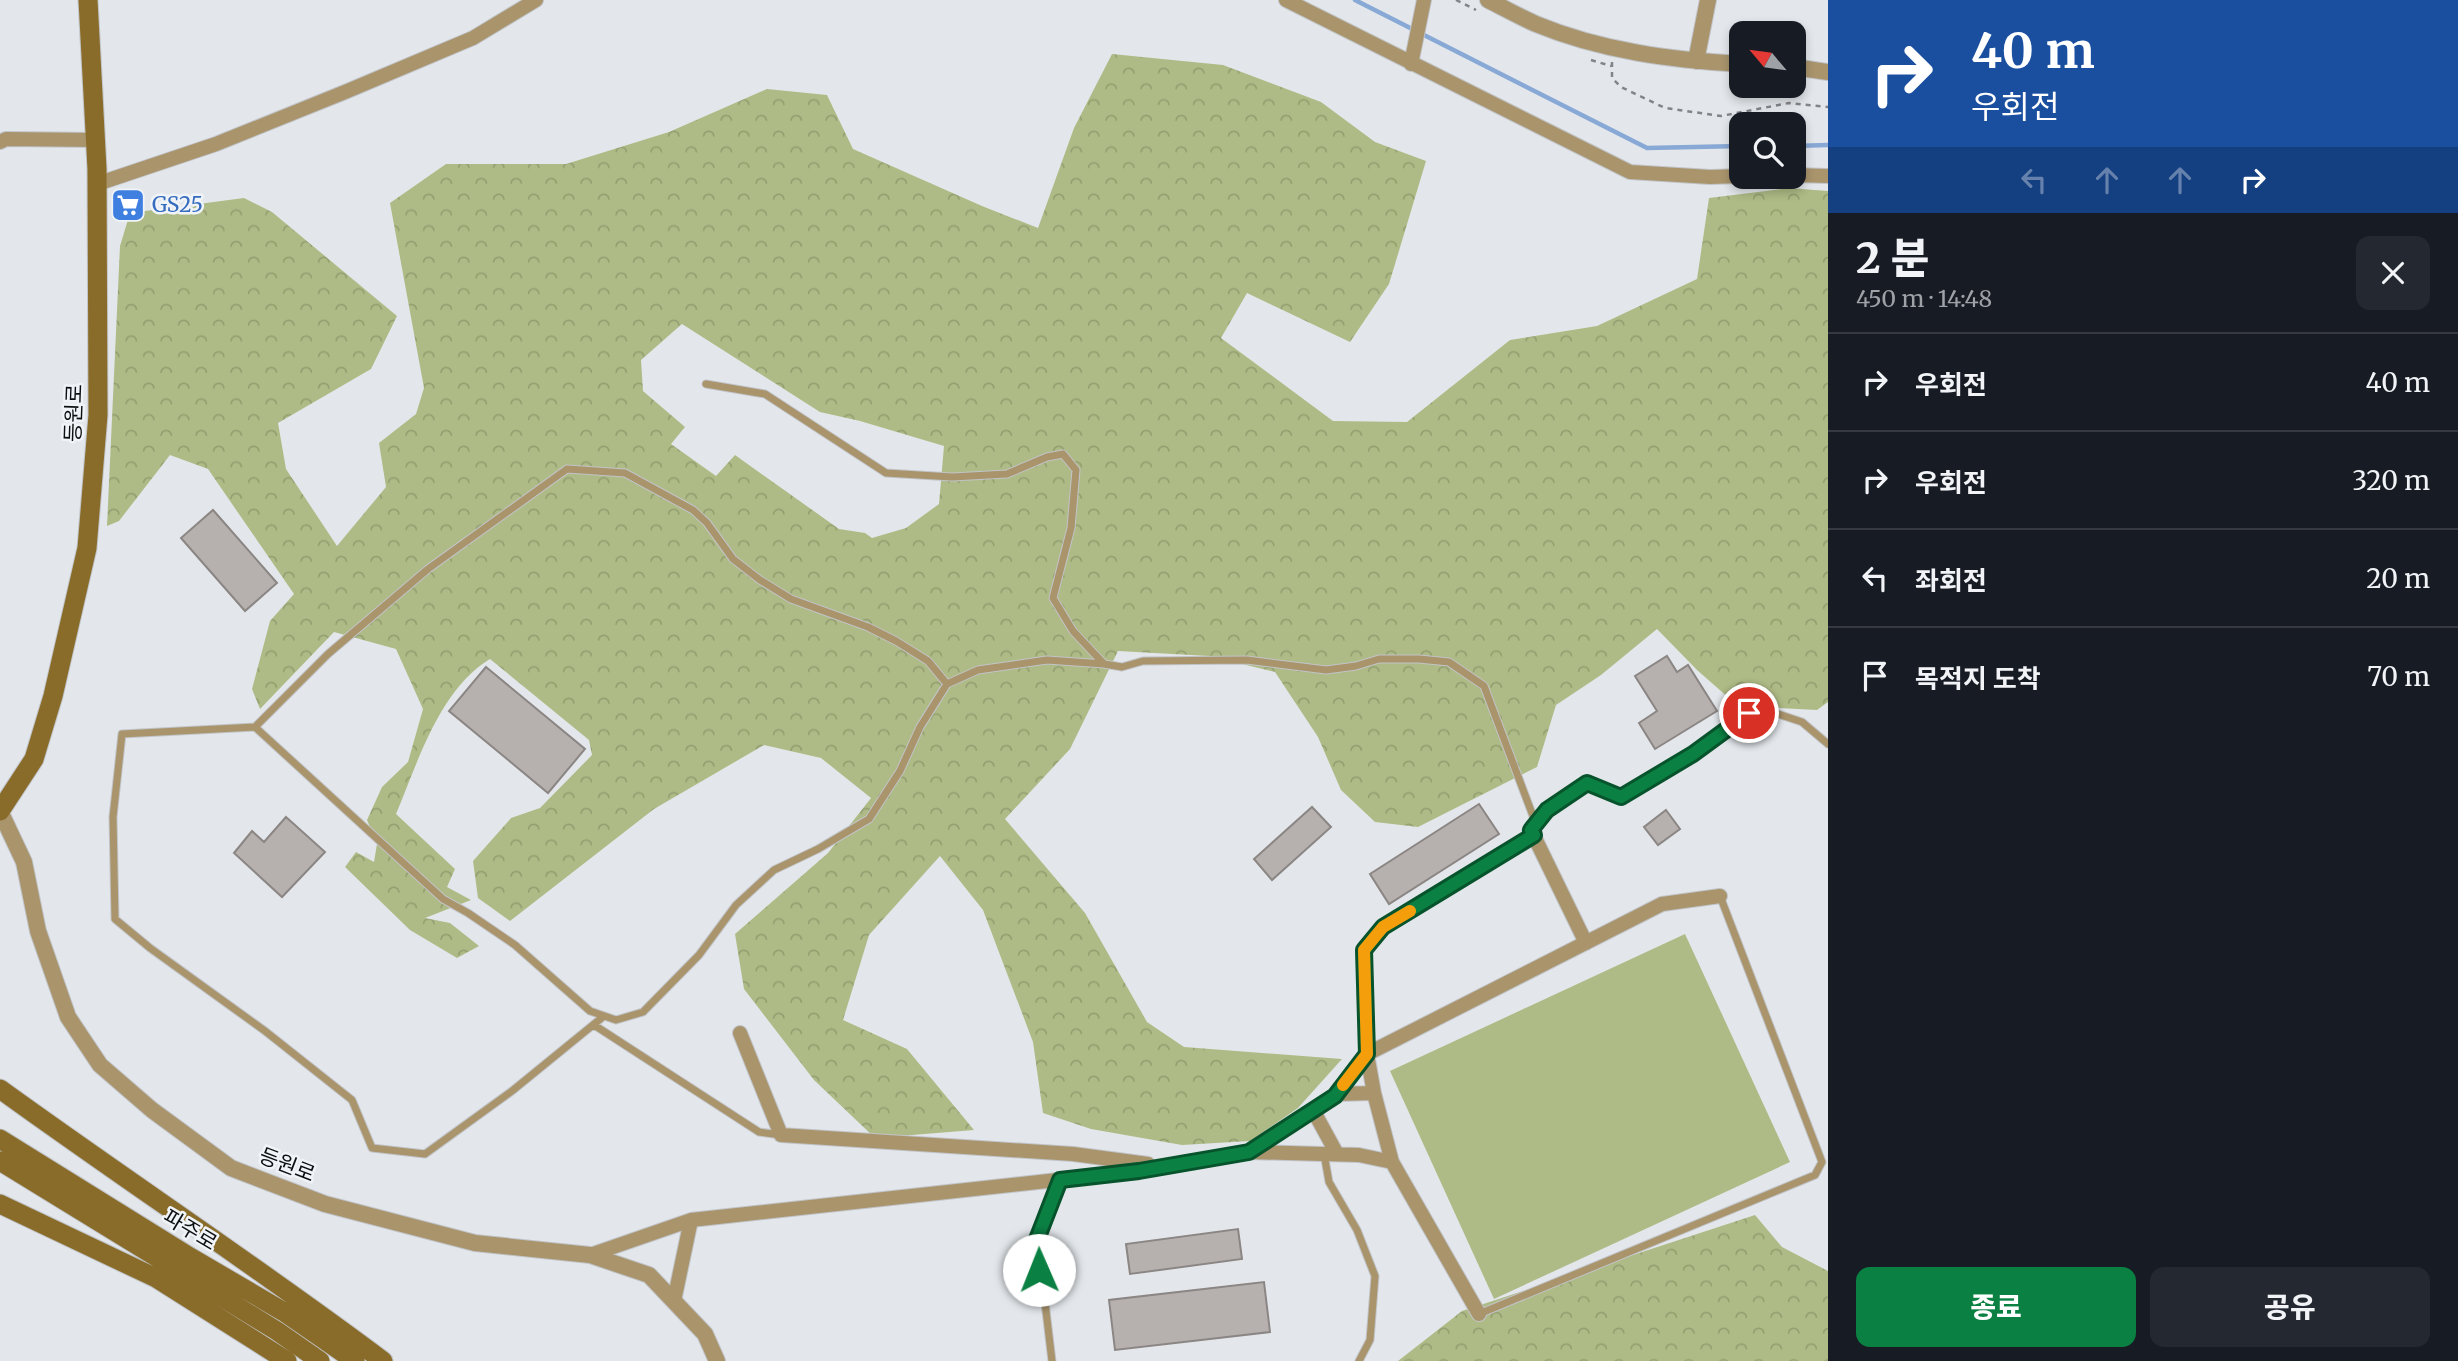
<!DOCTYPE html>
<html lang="ko">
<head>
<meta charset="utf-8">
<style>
	body { margin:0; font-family:Merriweather,"Noto Sans KR",serif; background:#242831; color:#f1f3f6; height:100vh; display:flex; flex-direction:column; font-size:26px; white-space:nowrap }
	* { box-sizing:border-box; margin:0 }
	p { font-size:23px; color:#9ea1a6 }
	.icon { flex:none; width:38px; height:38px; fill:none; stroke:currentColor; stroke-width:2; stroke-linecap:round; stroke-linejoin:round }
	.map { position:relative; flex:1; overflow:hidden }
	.details { display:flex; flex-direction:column; background:#171b24; width:630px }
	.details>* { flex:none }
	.guide { background:#1a4fa0; color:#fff; overflow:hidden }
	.needle { width:46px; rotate:299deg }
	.tools { position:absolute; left:1729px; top:21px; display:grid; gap:14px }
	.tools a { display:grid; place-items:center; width:77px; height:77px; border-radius:14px; background:#171b24; box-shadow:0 4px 10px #0003; font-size:35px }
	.pin { position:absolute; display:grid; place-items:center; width:60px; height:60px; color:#fff; margin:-30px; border:4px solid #fff; border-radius:50%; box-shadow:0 2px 7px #0007 }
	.me { position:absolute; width:77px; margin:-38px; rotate:359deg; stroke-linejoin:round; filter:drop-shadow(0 0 5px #0008) }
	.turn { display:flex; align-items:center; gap:24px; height:147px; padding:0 28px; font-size:32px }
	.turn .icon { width:91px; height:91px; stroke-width:2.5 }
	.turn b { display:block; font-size:49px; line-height:60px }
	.lanes { display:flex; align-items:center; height:66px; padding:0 28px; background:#0003; justify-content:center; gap:35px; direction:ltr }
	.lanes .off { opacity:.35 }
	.round { display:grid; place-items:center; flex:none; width:74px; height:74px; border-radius:14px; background:#242831 }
	.headline { display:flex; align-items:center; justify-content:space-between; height:119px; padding:0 28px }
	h1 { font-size:42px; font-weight:800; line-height:52px }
	.button { display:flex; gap:14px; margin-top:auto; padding:14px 28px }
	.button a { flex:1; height:80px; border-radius:14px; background:#0b8043; color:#fff; font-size:28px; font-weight:800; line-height:80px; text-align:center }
	.button a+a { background:#242831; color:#f1f3f6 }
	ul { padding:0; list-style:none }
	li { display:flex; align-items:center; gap:21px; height:98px; padding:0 28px; border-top:2px solid #363941 }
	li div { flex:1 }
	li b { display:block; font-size:26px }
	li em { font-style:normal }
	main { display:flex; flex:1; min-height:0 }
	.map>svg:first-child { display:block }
	.forest { fill:url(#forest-crowns); fill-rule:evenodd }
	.pitch { fill:#afbb86 }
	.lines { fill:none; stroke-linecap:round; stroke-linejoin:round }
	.stream { stroke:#88a8d5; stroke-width:4.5 }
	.building { fill:#b6b1af; stroke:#8b8684; stroke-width:2 }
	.service-casing { stroke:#c1c4c8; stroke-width:9 }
	.minor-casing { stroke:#c1c4c8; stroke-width:16 }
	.tertiary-casing { stroke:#c1c4c8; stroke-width:18 }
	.secondary-casing { stroke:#c1c4c8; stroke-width:21 }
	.path { stroke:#828487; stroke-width:2.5; stroke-dasharray:5 5; stroke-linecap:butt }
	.service { stroke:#a9946c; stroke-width:7 }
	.minor { stroke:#a9946c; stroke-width:14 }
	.tertiary { stroke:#a9946c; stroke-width:16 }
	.secondary { stroke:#8a6c2a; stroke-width:19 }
	.route-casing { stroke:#07532c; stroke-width:18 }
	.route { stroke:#0b8043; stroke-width:12 }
	.slow { stroke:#f59e0b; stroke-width:12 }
	.labels { text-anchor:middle; stroke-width:5; stroke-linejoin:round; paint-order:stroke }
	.shop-label { font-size:21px; fill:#366cbe; stroke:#f0f4f8; text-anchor:start }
	.street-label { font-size:21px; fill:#0d0e0f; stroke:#f0f4f8 }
</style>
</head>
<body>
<main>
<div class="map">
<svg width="1828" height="1361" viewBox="0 0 1828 1361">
	<defs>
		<pattern id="forest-crowns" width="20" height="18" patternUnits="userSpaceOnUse" patternTransform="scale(1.75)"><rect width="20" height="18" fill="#afbb86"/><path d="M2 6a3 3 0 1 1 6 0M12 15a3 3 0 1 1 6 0" fill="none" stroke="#95a072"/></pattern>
	</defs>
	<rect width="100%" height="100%" fill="#e3e7eb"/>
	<!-- forest -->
	<path class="forest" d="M 1112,54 L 1223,65 L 1321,102 L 1375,142 L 1426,161 L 1389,284 L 1350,342 L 1247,293 L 1221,338 L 1333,421 L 1407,422 L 1510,340 L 1597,326 L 1697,279 L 1709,198 L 1789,188 L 1828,191 L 1828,702 L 1817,710 L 1738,706 L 1697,670 L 1657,629 L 1601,675 L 1556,705 L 1537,767 L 1418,827 L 1375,822 L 1341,790 L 1318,737 L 1275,672 L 1209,656 L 1118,651 L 1070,749 L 1005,819 L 1085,913 L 1147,1022 L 1184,1047 L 1342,1059 L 1298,1108 L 1250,1141 L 1182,1145 L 1091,1129 L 1043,1113 L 1033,1042 L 983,910 L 940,856 L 869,935 L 843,1020 L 907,1049 L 974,1130 L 875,1138 L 814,1080 L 744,989 L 735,934 L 828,853 L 871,798 L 821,758 L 764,745 L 654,809 L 510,921 L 478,898 L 473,861 L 511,818 L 540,808 L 592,755 L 589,740 L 490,659 C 439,690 418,762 396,814 L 455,869 L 447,887 L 471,900 L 425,918 L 450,923 L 479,946 L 457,958 L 410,930 L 345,867 L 356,852 L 374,862 L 377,844 L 367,820 L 382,787 L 408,762 L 423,709 L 396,649 L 334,632 L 260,709 L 252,689 L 270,621 L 294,594 L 208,469 L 170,455 L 119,521 L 107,526 L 120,246 L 130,213 L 244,198 L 272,212 L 397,316 L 371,369 L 278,423 L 286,469 L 337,546 L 386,487 L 379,443 L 416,414 L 424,388 L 390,203 L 446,164 L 566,164 L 669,132 L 767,89 L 827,95 L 853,149 L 982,206 L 1038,228 L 1074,128 ZM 682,324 L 820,412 L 860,421 L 944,446 L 939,504 L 906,528 L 872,538 L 865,533 L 839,529 L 735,455 L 716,476 L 671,444 L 685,427 L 643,391 L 641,360 Z
		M 1755,1215 L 1782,1247 L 1828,1271 L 1828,1361 L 1398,1361 L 1462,1311 Z"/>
	<!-- pitch -->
	<path class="pitch" d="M 1685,934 L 1790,1162 L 1494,1299 L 1390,1071 Z"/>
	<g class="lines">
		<!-- stream -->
		<path class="stream" d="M 1355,0 L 1647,148 L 1741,146
			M 1794,146 L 1828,145"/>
	</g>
	<!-- building -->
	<path class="building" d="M 213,510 L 277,583 L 245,611 L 181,538 Z
		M 1667,656 L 1677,672 L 1688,665 L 1717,711 L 1655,749 L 1639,723 L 1657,711 L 1635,676 Z
		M 486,667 L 585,749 L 548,793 L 449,711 Z
		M 1479,804 L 1499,834 L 1389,904 L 1370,874 Z
		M 1312,807 L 1331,827 L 1272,880 L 1254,859 Z
		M 1666,810 L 1680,829 L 1658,845 L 1644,827 Z
		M 286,817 L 325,852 L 282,897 L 234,853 L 252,831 L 264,842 Z
		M 1238,1229 L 1242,1259 L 1130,1274 L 1126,1244 Z
		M 1264,1282 L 1270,1332 L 1115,1350 L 1109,1300 Z"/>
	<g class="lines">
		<!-- service casing -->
		<g class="service-casing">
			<path id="service" d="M 706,384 L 765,394 L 886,473 L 952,477 L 1007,474 L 1047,457 L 1063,454 L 1076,470 L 1071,528 L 1053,598 L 1073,631 L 1104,664 L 1122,667 L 1143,661 L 1247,660 L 1326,670 L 1356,666 L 1379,659 L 1419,659 L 1449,662 L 1484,686 L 1536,824
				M 947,684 L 928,661 L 896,641 L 868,627 L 791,599 L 760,580 L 733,559 L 707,523 L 693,510 L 625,473 L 567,469 L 428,569 L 328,654 L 255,727 L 443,899 L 468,913 L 515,945 L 590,1011 L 616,1020 L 643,1012 L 699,955 L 736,905 L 774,870 L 818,849 L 869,819 L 900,771 L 920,727 L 947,684 L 978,670 L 1047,660 L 1104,664
				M 255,727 L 122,734 L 113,817 L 115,919 L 150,948 L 265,1031 L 352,1100 L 372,1148 L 425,1154 L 512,1091 L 604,1016
				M 1535,825 L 1547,810 L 1587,783 L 1621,797 L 1693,754 L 1749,713 L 1775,713 L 1802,722 L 1828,744
				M 594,1025 L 759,1132 L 781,1135
				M 1324,1154 L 1329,1182 L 1357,1230 L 1375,1276 L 1370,1340 L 1359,1361
				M 1479,1314 L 1815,1175 L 1822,1162 L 1720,896
				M 1052,1361 L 1044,1294 L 1034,1247 L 1060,1179"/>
		</g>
		<!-- minor casing -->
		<g class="minor-casing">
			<path id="minor" d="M 1286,0 L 1630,172 L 1710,177 L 1741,176
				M 1411,64 L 1424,0
				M 0,142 L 6,139 L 96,140
				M 1794,175 L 1828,176
				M 97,184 L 216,144 L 345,92 L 473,38 L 536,0
				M 1531,830 L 1586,943
				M 740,1033 L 781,1135 L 1073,1154 L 1148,1164
				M 1337,1094 L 1374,1093
				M 1313,1110 L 1337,1154
				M 1249,1152 L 1334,1096 L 1367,1054 L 1662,904 L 1720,896
				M 1392,1162 L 1374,1093 L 1367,1054 L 1364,950 L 1383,927 L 1534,835
				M 691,1220 L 1139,1171 L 1249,1152 L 1359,1155 L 1392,1162 L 1479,1314
				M 590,1255 L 691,1220 L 674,1301"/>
		</g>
		<!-- tertiary casing -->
		<g class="tertiary-casing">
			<path id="tertiary" d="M 1488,0 C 1504,8 1520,17 1536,24 C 1601,51 1672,60 1741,64
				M 1696,61 L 1708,0
				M 1794,67 L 1828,72
				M 0,811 L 24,862 L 38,931 L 68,1017 L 100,1065 L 152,1110 L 231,1168 L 325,1204 L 475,1243 L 590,1255 L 649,1275 L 705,1334 L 717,1361"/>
		</g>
		<!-- secondary casing -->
		<g class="secondary-casing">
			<path id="secondary" d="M 0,811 L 34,759 L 53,696 L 87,548 L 98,415 L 97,169 L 88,0
				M 0,1089 C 127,1181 258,1267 383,1361
				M 0,1139 L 190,1257 L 284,1312 L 355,1361
				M 0,1161 L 277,1331 L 320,1361
				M 0,1204 L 156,1278 L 287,1361"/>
		</g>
		<!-- path -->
		<path class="path" d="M 1456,0 L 1476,10
			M 1591,60 L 1611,66
			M 1612,62 L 1612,78 L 1621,87 L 1665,108 L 1721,116 L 1789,103 L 1828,107"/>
		<!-- service -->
		<use href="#service" class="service"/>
		<!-- minor -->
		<use href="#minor" class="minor"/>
		<!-- tertiary -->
		<use href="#tertiary" class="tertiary"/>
		<!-- secondary -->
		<use href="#secondary" class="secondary"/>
	</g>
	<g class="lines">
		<!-- route casing -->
		<g class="route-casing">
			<path id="route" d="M 1039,1270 L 1034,1247 L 1060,1180 L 1139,1171 L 1249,1152 L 1335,1096 L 1367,1054 L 1364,950 L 1383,927 L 1534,835 L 1531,830 L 1547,810 L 1587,783 L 1621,797 L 1693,754 L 1749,713"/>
		</g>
		<!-- route -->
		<use href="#route" class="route"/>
		<!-- slow -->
		<path class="slow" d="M 1343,1085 L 1367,1054 L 1364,950 L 1383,927 L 1410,911"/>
	</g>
	<!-- icons -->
	<defs>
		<g id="supermarket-square" transform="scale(1.75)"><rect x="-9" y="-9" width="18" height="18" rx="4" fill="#3f7fe0" stroke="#f0f4f8"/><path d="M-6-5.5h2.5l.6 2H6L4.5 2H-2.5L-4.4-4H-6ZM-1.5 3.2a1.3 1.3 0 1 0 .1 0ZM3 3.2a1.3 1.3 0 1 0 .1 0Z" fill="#fff"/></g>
	</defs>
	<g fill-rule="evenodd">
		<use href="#supermarket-square" x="128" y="205"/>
	</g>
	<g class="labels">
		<!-- shop labels -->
		<g class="shop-label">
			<text x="152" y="212">GS25</text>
		</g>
		<!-- street labels -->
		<g class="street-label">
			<text transform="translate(74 413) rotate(-88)" y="7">등원로</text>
			<text transform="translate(287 1165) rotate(21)" y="7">등원로</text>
			<text transform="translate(190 1230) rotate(31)" y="7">파주로</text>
		</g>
	</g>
</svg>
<div class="tools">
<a><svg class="needle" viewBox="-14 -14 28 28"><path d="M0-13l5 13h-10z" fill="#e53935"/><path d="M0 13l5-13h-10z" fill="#9ea1a6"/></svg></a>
<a><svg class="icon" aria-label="search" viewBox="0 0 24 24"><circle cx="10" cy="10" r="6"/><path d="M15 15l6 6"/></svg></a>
</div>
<div class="pin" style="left:1749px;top:713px;background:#d93025"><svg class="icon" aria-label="arrive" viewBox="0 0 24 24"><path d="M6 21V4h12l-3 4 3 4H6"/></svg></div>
<svg class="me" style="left:1039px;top:1270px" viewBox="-20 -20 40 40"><circle r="19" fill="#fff"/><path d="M0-13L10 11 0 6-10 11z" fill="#0b8043"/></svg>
</div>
<section class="details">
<div class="guide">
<div class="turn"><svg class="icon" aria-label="right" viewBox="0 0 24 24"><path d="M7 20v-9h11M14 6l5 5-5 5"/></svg><div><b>40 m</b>우회전</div></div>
<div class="lanes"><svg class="icon off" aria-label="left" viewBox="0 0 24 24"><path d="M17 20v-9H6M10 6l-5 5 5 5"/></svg><svg class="icon off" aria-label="ahead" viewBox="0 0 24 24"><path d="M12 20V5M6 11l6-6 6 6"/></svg><svg class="icon off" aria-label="ahead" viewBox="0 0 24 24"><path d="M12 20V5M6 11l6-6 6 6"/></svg><svg class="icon" aria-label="right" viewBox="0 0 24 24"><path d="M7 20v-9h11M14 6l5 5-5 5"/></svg></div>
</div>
<div class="headline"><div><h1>2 분</h1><p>450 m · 14:48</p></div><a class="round"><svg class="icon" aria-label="close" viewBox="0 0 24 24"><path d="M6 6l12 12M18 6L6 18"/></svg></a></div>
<ul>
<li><svg class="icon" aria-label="right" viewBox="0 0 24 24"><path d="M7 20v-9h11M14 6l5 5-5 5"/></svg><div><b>우회전</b></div><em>40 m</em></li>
<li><svg class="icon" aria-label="right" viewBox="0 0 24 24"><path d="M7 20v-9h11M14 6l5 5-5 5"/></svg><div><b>우회전</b></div><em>320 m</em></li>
<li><svg class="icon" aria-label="left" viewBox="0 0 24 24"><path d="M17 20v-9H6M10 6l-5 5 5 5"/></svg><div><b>좌회전</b></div><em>20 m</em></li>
<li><svg class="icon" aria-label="arrive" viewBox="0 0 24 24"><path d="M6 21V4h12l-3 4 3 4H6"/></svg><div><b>목적지 도착</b></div><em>70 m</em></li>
</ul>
<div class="button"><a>종료</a><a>공유</a></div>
</section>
</main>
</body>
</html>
